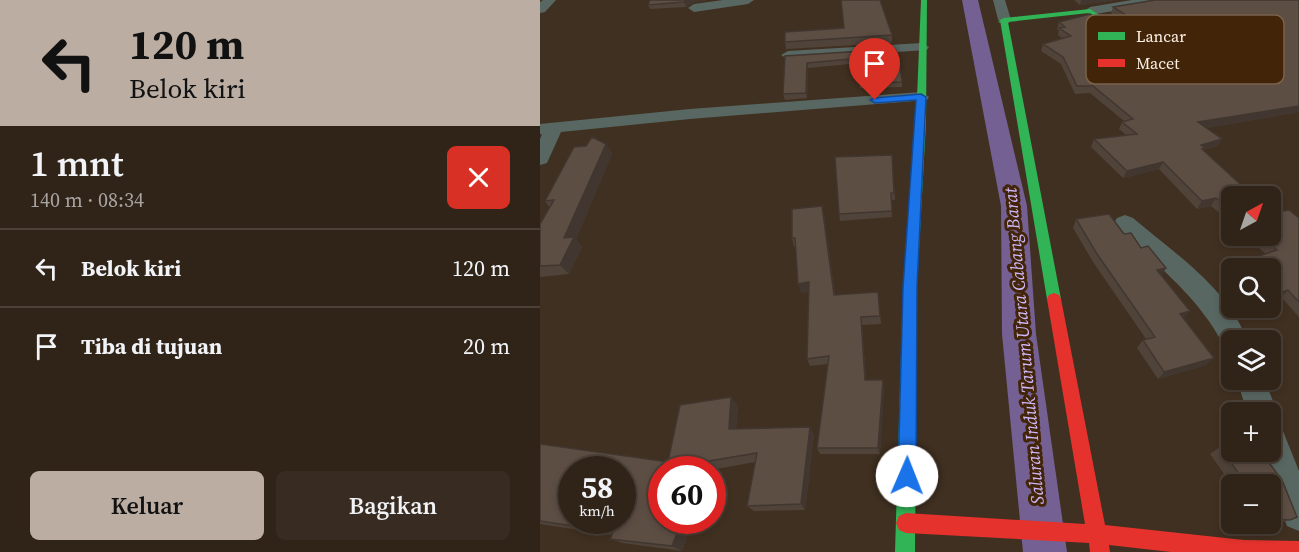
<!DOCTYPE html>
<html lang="id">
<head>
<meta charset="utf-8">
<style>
	body { margin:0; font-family:"Source Serif 4",serif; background:#382c22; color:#f1f3f6; height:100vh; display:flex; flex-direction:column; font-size:22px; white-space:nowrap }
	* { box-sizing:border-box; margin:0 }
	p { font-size:20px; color:#a8a4a2 }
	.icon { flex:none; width:33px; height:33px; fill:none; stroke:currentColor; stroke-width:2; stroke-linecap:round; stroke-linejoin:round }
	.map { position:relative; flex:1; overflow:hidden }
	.details { display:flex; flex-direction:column; background:#302419; width:540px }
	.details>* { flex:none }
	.top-card { background:#bbada2; color:#111; overflow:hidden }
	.needle { width:39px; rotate:40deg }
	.buttons { position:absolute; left:681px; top:186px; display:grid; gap:12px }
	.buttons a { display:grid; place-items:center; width:60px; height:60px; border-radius:9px; background:#302419; box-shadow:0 3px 9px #0003,0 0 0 2px #4b4138; font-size:30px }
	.speed { position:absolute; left:18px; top:456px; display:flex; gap:12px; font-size:30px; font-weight:700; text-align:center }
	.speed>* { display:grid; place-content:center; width:78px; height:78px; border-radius:50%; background:#302419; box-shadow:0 3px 9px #0003,0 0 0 2px #4b4138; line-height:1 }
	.speed small { font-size:15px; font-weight:400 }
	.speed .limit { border:9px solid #d22; background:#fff; color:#111 }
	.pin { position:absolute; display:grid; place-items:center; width:51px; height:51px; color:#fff; margin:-62px -26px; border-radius:50% 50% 50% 0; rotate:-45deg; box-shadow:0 0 6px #0007 }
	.pin .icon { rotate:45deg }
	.me { position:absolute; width:66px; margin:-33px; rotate:1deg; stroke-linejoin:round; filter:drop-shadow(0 0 4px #0008) }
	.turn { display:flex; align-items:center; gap:21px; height:126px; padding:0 30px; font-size:27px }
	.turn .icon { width:78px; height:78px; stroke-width:2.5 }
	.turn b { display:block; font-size:42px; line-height:51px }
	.round { display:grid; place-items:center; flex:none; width:63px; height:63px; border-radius:9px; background:#382c22 }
	.overview { display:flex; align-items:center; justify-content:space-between; height:102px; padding:0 30px }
	h1 { font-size:36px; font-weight:600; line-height:45px }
	.action { display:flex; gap:12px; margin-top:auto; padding:12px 30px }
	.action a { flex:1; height:69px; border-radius:9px; background:#bbada2; color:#111; font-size:24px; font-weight:600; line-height:69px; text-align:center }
	.action a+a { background:#382c22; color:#f1f3f6 }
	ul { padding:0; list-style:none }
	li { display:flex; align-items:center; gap:18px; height:78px; padding:0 30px; border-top:2px solid #4b4138 }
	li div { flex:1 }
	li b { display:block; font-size:22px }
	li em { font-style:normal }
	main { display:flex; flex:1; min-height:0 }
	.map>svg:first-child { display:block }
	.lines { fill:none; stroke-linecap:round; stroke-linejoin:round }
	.canal { fill:#746092; fill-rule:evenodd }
	.street { fill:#596762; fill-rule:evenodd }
	.fast { fill:#30b455; fill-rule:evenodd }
	.jam { fill:#e5322d; fill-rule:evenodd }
	.wall { fill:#50433a }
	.shaded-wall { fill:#413730 }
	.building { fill:#5d4e44; stroke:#413730; stroke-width:1.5; fill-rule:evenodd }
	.route { fill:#1a73e8; stroke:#114b97; stroke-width:1.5 }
	.labels { text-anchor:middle; stroke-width:6; stroke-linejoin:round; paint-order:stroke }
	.water-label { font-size:18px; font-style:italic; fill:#ceb8fb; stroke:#422508 }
	.key { fill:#422508; stroke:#7a624b; stroke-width:1.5 }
	.key-label { font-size:16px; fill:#fdf1e7 }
</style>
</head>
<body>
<main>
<section class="details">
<div class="top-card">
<div class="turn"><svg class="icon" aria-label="left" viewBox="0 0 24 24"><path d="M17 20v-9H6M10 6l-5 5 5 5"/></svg><div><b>120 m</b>Belok kiri</div></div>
</div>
<div class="overview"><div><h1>1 mnt</h1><p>140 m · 08:34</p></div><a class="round" style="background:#d93025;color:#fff"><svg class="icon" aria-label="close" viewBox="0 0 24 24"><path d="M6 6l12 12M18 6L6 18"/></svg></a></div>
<ul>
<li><svg class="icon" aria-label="left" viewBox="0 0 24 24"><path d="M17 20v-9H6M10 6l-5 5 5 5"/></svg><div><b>Belok kiri</b></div><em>120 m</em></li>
<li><svg class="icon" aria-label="arrive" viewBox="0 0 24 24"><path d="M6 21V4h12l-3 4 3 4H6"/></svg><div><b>Tiba di tujuan</b></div><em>20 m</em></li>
</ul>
<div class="action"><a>Keluar</a><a>Bagikan</a></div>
</section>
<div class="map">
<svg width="759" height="552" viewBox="0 0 759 552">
	<rect width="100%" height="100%" fill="#403021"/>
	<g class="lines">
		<!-- canal -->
		<path class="canal" d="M 422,0 L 438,0 L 487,206 L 496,334 L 527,552 L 483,552 L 462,334 L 461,206 Z"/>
		<!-- street -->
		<path class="street" d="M 3,0 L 16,0 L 5,12 L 0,13 L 0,2 Z
			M 183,0 L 214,0 L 208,4 L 154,12 L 148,8 L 154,4 Z
			M 453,0 L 465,0 L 471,20 L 469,23 L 459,23 Z
			M 592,0 L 620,0 L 614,4 L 550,15 L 544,11 L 550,7 Z
			M 382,43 L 389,47 L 387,50 L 248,59 L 241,55 L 248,51 Z
			M 381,92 L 389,97 L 387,100 L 150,119 L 21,132 L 7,163 L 0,165 L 0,139 L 2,134 L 0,134 L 0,124 L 150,109 Z
			M 585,215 L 593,218 C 634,253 688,288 707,340 L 692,340 L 692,351 L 685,348 C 660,298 617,265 577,228 L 574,223 L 577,218 Z
			M 697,380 L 725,380 L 737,412 L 732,422 L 741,426 L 759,471 L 759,531 L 747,526 L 720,452 L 730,452 L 730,412 L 707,412 Z"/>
		<!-- fast -->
		<path class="fast" d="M 381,0 L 387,0 L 386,122 L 377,287 L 375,552 L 355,552 L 363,287 L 376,122 Z
			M 550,9 L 617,52 L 610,54 L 549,13 L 468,22 L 521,299 L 519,303 L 509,303 L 507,299 L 460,20 L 464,18 Z"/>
		<!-- jam -->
		<path class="jam" d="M 514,293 L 519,295 L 521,299 L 565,525 L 704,540 L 759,541 L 759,552 L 631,552 L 569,545 L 570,552 L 550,552 L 549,543 L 366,533 L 359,530 L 356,523 L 359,516 L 366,513 L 545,524 L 507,299 L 509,295 Z"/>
	</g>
	<!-- wall -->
	<path class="wall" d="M 110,0 L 167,0 L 154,2 L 146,7 L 110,9 L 108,5 Z
		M 534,0 L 575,0 L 540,5 Z
		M 573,7 L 759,112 L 666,128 L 678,146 L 663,150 L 692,196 L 692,223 L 671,206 L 657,209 L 619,169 L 583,178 L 551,147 L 554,139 L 586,135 L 579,129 L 582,122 L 584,121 L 550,93 L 535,94 L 521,64 L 501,51 L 503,44 L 522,38 L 518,35 L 519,30 L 517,29 L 519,22 L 607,51 L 624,50 L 621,46 L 571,14 Z
		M 352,35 L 352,43 L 246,49 L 245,42 Z
		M 355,49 L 362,82 L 362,87 L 320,88 L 321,63 L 268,68 L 267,98 L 245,100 L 243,94 L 245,56 Z
		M 66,144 L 72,154 L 36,239 L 42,247 L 29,274 L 0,277 L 0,224 L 10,208 L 5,201 Z
		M 352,155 L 355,200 L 351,200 L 352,217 L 300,221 L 299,214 Z
		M 284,215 L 295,295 L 339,301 L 341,324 L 322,325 L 326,380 L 344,387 L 340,454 L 280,454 L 277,448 L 288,364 L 270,366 L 267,359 L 269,291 L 261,293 L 256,247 L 254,247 L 252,238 Z
		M 759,218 L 759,317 L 741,297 L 730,301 L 730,268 L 696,268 L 701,262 L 726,254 L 705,236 L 730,236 Z
		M 536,219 L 584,234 L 626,268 L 621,276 L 666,365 L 618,379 L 597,348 L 603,340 L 606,339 L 553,262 L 533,228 Z
		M 198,405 L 196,429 L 274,435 L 265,510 L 214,511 L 207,506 L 215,462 L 171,470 L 122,470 L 122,520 L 153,520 L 142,551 L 83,543 L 70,539 L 72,535 L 0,524 L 0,444 L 128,462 Z
		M 692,443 L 692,452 L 721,452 L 742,480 L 757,517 L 737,524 L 718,524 L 730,524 L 730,484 L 692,484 L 692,485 L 670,454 L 680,447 Z"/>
	<!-- shaded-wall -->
	<path class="shaded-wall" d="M 148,0 L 167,0 L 154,2 L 146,7 L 144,2 Z
		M 541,0 L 575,0 L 540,5 Z
		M 267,63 L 268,68 L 267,98 L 266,93 Z
		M 759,106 L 759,112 L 654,130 L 658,122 Z
		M 682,139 L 678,146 L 663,150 L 660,155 L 661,145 Z
		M 66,144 L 72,154 L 36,239 L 42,247 L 29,274 L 20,265 L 24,238 Z
		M 623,162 L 619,169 L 583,178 L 587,171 Z
		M 676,198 L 671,206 L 657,209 L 662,201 Z
		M 282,206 L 284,215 L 296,304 L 294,295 Z
		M 626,268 L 621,277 L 617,270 Z
		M 269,282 L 272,291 L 261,293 L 258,284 Z
		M 748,290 L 741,297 L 730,301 L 730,299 L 736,294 Z
		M 650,311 L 643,319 L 640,314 Z
		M 321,317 L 322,325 L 326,387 L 325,380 Z
		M 674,358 L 666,365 L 618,379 L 624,372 Z
		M 343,380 L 344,387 L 340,454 L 338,448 Z
		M 191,397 L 198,405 L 195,437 L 189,429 Z
		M 270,427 L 274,435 L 265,510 L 261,504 Z
		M 163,462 L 171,470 L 161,470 Z
		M 142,520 L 153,520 L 142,551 L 132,546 Z"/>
	<!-- building -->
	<path class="building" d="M 110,0 L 148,0 L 144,2 L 108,5 Z
		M 301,0 L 340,0 L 352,35 L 245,42 L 245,32 L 304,28 Z
		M 615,0 L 759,0 L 759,106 L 658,122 L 682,139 L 661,145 L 665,148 L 662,149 L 713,196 L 692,196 L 692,211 L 676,198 L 662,201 L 623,162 L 587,171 L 554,139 L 597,134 L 582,122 L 593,119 L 553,86 L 537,86 L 523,57 L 503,44 L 531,36 L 519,28 L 525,27 L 519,22 L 550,14 L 607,51 L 625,50 L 628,45 L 624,39 L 573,7 Z
		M 355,49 L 359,57 L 362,82 L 320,83 L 321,58 L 267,63 L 266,93 L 243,94 L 245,56 Z
		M 52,137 L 66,144 L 24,238 L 34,237 L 20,265 L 0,266 L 0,224 L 14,200 L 5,201 L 34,147 L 46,146 Z
		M 352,155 L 354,193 L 351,193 L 352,211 L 299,214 L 295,157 Z
		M 282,206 L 294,295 L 338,292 L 340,316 L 321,317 L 325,380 L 343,380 L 338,448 L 277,448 L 289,356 L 267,359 L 269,282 L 258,284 L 255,238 L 252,238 L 252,209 Z
		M 749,210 L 759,218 L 759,302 L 748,290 L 736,294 L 730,290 L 730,268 L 708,268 L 701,262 L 737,250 L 720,236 L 730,236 L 730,213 Z
		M 569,214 L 584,234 L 591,233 L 601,248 L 608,246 L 626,268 L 617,270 L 650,311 L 640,314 L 674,358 L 624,372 L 603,340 L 615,337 L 557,254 L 536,219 Z
		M 191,397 L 189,429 L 270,427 L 261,504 L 207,506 L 217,453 L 163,462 L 161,470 L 122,470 L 122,520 L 142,520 L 132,546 L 70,539 L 73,532 L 0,521 L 0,444 L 128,462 L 140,405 ZM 32,470 L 82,470 L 82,520 L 32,520 Z
		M 692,443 L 692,452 L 721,452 L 742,480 L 757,517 L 750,520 L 730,519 L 730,484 L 706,484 L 680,447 Z"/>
	<!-- route -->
	<path class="route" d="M 381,94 L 386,97 L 377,287 L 376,476 L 373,482 L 367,485 L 360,482 L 358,476 L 363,287 L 376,100 L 335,103 L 330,100 L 335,98 Z"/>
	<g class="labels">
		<!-- water labels -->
		<g class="water-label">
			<text transform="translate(484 346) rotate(-95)" y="6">Saluran Induk Tarum Utara Cabang Barat</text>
		</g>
	</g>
	<!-- legend -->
	<rect x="546" y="15" width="198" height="69" rx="9" class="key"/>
	<rect x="558" y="32" width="27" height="8" fill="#30b455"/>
	<rect x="558" y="59" width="27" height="8" fill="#e5322d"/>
	<g class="key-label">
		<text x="596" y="42">Lancar</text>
		<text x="596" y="69">Macet</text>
	</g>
</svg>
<div class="buttons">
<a><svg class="needle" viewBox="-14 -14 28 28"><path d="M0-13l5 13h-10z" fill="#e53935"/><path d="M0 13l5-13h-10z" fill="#a8a4a2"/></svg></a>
<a><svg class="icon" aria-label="search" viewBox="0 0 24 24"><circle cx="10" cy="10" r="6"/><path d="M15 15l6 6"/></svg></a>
<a><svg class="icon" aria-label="layers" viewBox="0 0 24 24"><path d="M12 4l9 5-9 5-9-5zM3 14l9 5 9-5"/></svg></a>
<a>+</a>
<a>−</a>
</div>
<div class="speed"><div>58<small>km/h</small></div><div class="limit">60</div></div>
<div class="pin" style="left:335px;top:100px;background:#d93025"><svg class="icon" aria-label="arrive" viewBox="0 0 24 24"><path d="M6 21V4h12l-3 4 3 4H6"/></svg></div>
<svg class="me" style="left:367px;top:476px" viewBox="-20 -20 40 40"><circle r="19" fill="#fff"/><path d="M0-13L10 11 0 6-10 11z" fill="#1a73e8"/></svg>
</div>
</main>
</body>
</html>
